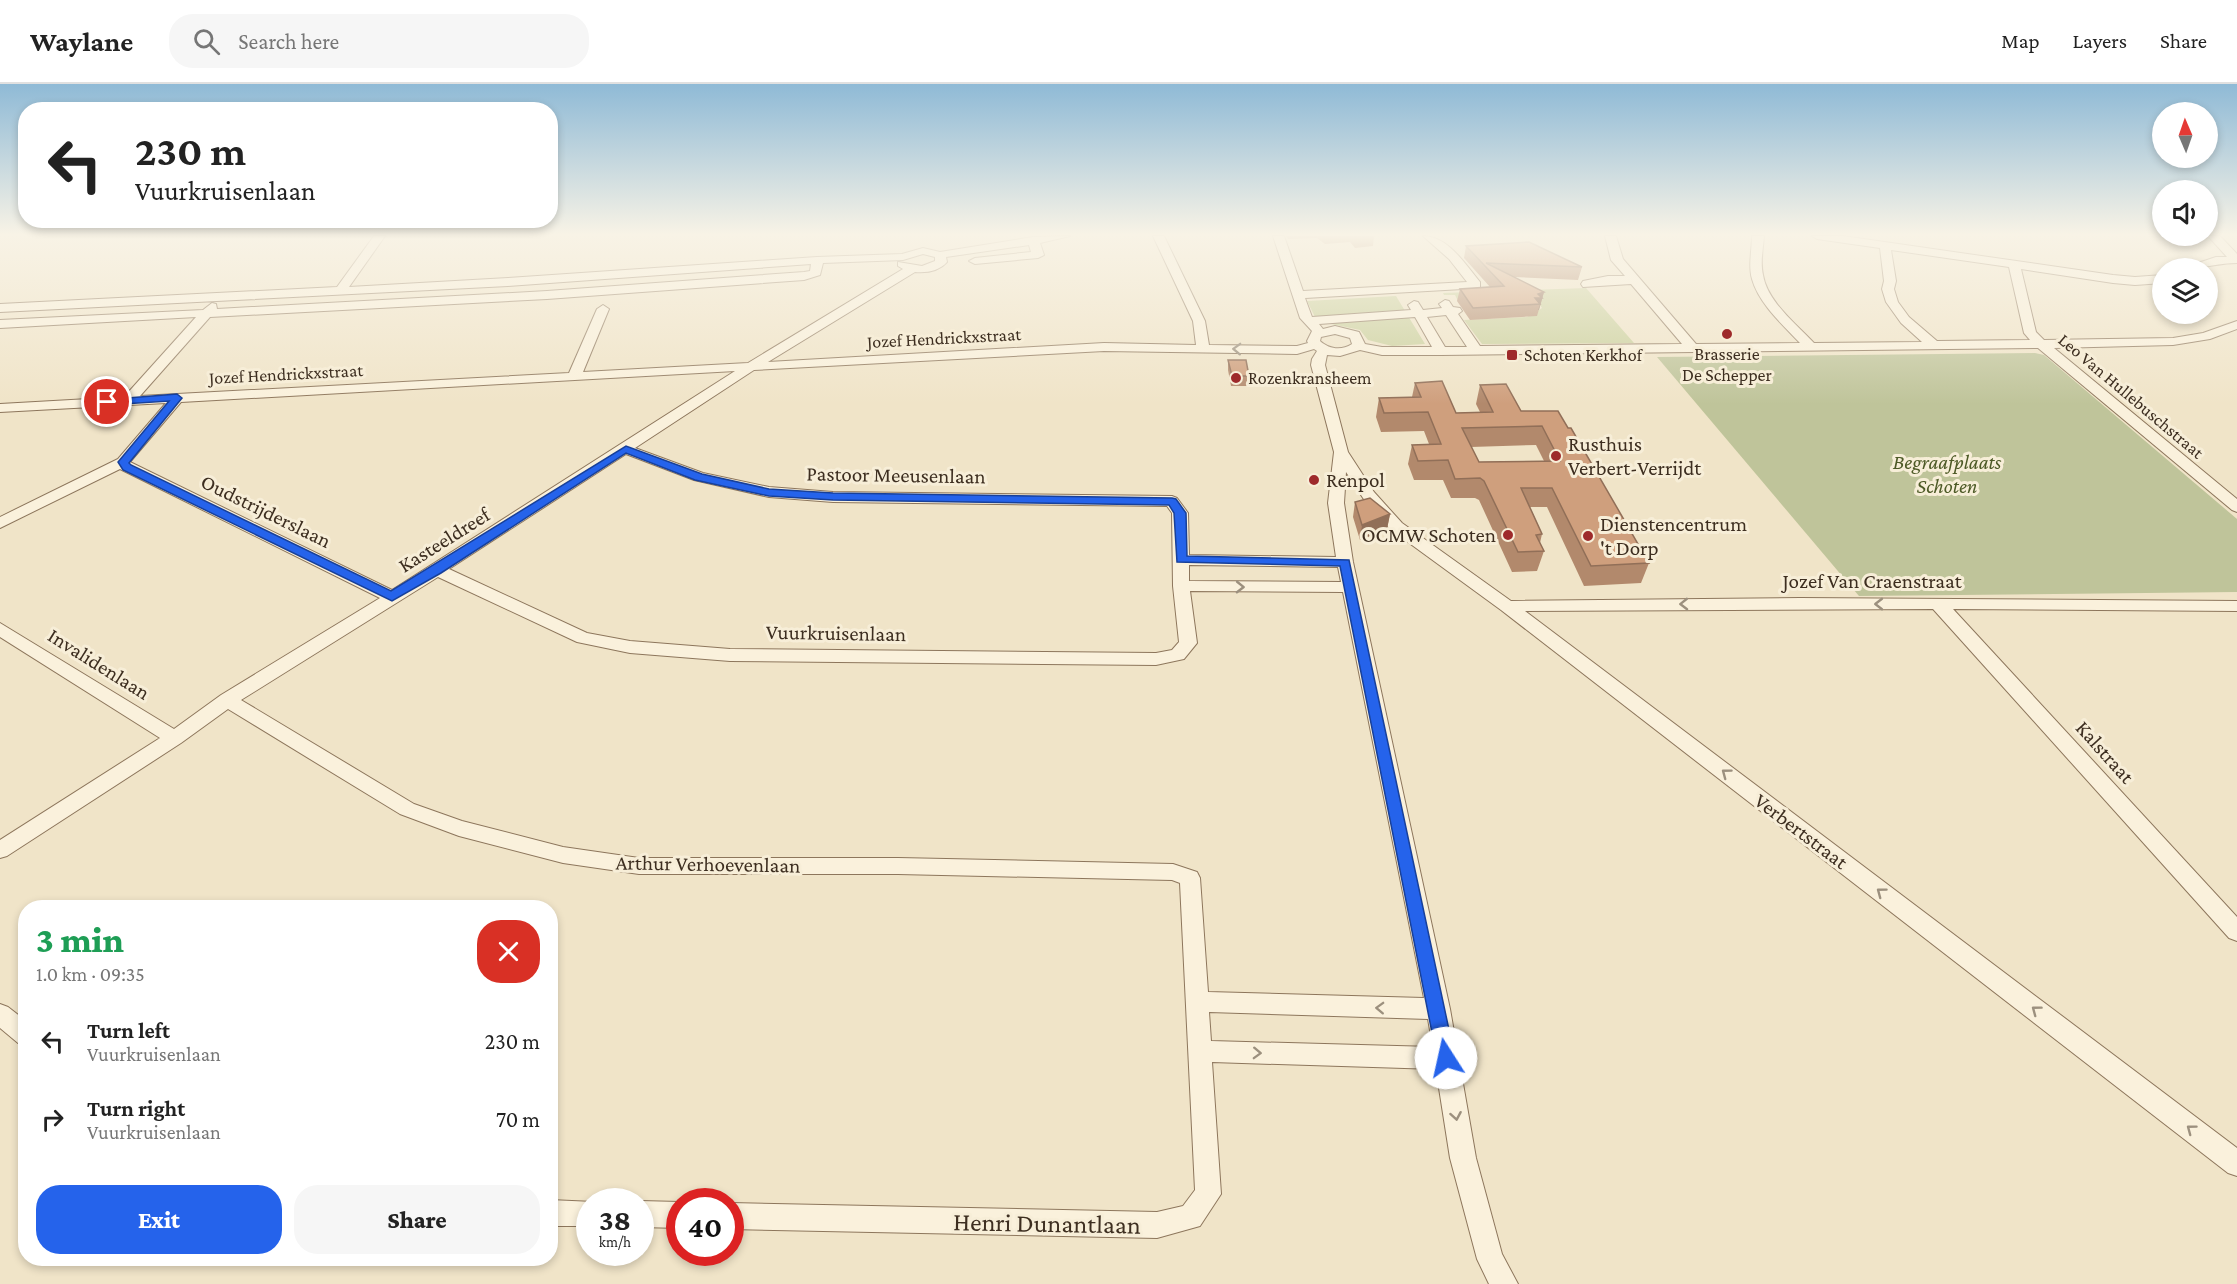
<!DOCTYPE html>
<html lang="en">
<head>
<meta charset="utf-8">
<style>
	body { margin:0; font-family:"Crimson Pro",serif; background:#f6f6f6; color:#222; height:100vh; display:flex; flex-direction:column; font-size:22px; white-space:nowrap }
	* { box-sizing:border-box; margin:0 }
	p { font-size:20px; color:#767676 }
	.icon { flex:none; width:33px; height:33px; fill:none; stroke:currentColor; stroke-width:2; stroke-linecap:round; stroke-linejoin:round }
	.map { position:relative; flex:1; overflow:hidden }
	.details { position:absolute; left:18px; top:816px; width:540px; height:366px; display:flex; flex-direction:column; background:#fff; border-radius:24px; box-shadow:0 3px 9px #0003 }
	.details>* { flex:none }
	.top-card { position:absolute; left:18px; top:18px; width:540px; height:126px; border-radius:24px; box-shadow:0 3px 9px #0003; background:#fff; color:#222; overflow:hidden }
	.needle { width:39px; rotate:358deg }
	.tools { position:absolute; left:2152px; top:18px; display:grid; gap:12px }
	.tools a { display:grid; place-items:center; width:66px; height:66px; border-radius:50%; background:#fff; box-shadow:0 3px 9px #0003; font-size:30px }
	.speed { position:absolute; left:576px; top:1104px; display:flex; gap:12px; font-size:30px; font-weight:700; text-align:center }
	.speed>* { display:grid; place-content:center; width:78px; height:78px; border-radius:50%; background:#fff; box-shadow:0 3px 9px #0003; line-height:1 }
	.speed small { font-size:15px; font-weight:400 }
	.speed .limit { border:9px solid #d22; background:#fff; color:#111 }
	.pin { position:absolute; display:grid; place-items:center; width:51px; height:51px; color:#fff; margin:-26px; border:3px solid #fff; border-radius:50%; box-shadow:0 2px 6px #0007 }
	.me { position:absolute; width:66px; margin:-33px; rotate:350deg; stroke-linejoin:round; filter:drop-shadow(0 0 4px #0008) }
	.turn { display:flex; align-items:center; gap:21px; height:126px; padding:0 18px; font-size:27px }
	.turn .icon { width:78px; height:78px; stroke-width:2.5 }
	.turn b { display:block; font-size:42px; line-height:51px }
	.round { display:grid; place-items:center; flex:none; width:63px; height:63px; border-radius:24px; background:#f6f6f6 }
	.overview { display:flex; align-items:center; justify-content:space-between; height:102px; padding:0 18px }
	h1 { font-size:36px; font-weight:800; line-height:45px; color:#1e9e55 }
	.action { display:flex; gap:12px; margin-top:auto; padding:12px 18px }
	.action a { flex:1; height:69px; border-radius:24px; background:#2563eb; color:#fff; font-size:24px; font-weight:800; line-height:69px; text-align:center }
	.action a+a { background:#f6f6f6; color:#222 }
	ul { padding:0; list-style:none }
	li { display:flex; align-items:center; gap:18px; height:78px; padding:0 18px }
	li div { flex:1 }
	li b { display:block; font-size:22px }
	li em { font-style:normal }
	header { display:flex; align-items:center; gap:36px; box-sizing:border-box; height:84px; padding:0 30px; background:#fff; border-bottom:2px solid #e0e0e0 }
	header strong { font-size:28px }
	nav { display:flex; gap:33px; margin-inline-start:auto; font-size:21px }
	.search { width:420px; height:54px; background:#f6f6f6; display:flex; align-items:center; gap:15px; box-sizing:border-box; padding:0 21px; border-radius:24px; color:#767676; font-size:22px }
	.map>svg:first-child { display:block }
	.green { fill:#c9cf9b }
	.cemetery { fill:#bfc49a }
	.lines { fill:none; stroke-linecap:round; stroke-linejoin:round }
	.minor-casing { stroke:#8d765c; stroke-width:2 }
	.minor { fill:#faf1dc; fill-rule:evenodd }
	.wall { fill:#b2896c; fill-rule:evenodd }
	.shaded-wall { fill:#916f58 }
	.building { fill:#cf9f7d; stroke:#916f58; stroke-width:1.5; fill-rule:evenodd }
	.oneway { stroke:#9c907e }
	.route { fill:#2563eb; stroke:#184099; stroke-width:1.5 }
	.poi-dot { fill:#9e2a2b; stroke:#f7eed8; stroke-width:2 }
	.labels { text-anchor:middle; stroke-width:6; stroke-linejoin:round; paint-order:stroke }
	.far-street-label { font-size:18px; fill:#3d2e20; stroke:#f7eed8 }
	.far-poi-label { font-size:18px; fill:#3d2e20; stroke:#f7eed8; text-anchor:start }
	.poi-label { font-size:21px; fill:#3d2e20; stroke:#f7eed8; text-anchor:start }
	.park-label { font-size:21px; font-style:italic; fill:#4d5a26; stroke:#f7eed8 }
	.street-label { font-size:21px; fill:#3d2e20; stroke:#f7eed8 }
	.near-street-label { font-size:26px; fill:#3d2e20; stroke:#f7eed8 }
</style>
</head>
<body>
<header>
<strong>Waylane</strong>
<div class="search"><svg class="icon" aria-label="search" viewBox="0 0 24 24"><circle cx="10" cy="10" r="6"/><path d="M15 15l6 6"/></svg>Search here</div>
<nav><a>Map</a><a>Layers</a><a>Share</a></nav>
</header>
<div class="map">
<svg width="2237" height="1200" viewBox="0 0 2237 1200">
	<rect width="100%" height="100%" fill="#f0e4c8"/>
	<!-- green -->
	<path class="green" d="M 1586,204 L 1634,259 L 1482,260 L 1464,236 L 1527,233 L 1542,224 L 1539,220 L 1458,217 L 1455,211 L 1444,211 L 1443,209 Z
		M 1396,212 L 1425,260 L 1392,262 L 1368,256 L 1360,246 L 1317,237 L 1307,217 Z"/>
	<!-- cemetery -->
	<path class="cemetery" d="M 2035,269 L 2044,271 L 2237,435 L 2237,508 L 1859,512 L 1657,273 Z"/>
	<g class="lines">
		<!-- minor casing -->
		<g class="minor-casing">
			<path id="minor" d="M 374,152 L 385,152 L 349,203 L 508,194 L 817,173 L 902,170 L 923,164 L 940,168 L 1033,153 L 1070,152 L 1040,159 L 1044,171 L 1038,174 L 975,180 L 969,177 L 975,174 L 1031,168 L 1029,161 L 946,173 L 947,178 C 939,187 927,189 915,188 L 768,278 L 1104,259 L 1196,261 L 1193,237 L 1153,152 L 1164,152 L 1205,237 L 1209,261 L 1297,262 L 1308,259 L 1307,257 L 1312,247 L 1300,234 L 1273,152 L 1284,152 L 1303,207 L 1467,198 L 1449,175 L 1423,152 C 1448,152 1465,180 1480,198 L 1480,204 L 1305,214 L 1312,233 L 1411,226 L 1408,221 L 1414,217 L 1418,218 L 1423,226 L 1442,224 L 1439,220 L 1445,216 L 1449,217 L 1453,223 L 1460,224 L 1462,227 L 1458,230 L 1480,262 L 1682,260 L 1631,200 L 1583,203 L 1581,200 L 1583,197 L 1608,192 L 1625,192 L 1611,176 L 1605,152 L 1616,152 L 1623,175 L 1696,260 L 1800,259 C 1783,241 1759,220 1752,195 C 1748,182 1752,166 1752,152 L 1764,152 C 1763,165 1760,178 1763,191 C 1767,217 1796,240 1814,259 L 1922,258 L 1901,239 L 1886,218 L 1882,205 L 1884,197 L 1880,164 L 1817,155 L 1812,152 L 1843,152 L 2113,191 L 2135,193 L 2163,191 L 2163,199 L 2135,201 L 2113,199 L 2021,185 L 2036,248 L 2044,256 L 2173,254 L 2203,249 L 2237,237 L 2237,245 L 2210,255 L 2173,261 L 2054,264 L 2237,415 L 2237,428 L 2232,426 L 2038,264 L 1441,271 L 1382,271 L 1360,266 L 1340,272 L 1327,271 L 1325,281 L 1348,368 L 1374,408 L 1402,439 L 1511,517 L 1800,514 L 2237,517 L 2237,527 L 1953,525 L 2237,833 L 2237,857 L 2229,854 L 1933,525 L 1525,527 L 2237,1064 L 2237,1092 L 2228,1089 L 1501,526 L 1390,445 L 1363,414 L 1346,388 L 1344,419 L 1353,478 L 1450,925 L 1476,1074 L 1502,1170 L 1518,1200 L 1489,1200 L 1477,1175 L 1450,1074 L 1436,985 L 1212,978 L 1221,1110 L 1200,1142 L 1157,1154 L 730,1145 L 730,1119 L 1157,1128 L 1183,1122 L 1195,1106 L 1180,799 L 1172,796 L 898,790 L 639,790 L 563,779 L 459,752 L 400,730 L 228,625 L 181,659 L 7,772 L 0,774 L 0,756 L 160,654 L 0,553 L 0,539 L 174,645 L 221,611 L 380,514 L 120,385 L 0,444 L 0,433 L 118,375 L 166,319 L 0,328 L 0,320 L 124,313 L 196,233 L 0,244 L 0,236 L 203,226 L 212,219 L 216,220 L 217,225 L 547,207 L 804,188 L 810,187 L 811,180 L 508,202 L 0,228 L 0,220 L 337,203 ZM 1891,166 L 2009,183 L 2024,249 L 2030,256 L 1937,257 L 1909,233 L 1898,218 L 1894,205 L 1896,197 ZM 923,170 L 935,173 L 935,177 L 922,182 L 898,178 L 898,182 L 903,185 L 748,279 L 583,288 L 609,225 L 603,221 L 597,225 L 569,289 L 140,312 L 210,233 L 547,215 L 804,196 L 820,191 L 823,179 L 903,176 ZM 1446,231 L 1467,263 L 1445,263 L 1427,233 ZM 1415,233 L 1432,263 L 1382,263 L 1365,260 L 1359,248 L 1335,242 L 1323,245 L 1319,240 ZM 1335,250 L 1350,254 L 1352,260 C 1341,267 1329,265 1320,257 L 1321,253 ZM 1314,265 L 1317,267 L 1312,275 L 1311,281 L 1334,368 L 1328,419 L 1336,473 L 1189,471 L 1188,429 L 1177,414 L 1172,412 L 833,408 L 769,403 L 703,389 L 635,364 L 754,286 L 1104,267 L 1297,270 ZM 735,287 L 392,506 L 130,378 L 181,318 ZM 626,370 L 694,396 L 769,413 L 833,418 L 1167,422 L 1172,429 L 1173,502 L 1179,558 L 1172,566 L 1156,569 L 730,565 L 630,557 L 587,549 L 449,485 ZM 1189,481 L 1338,483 L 1341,498 L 1189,497 ZM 438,493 L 577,558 L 630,569 L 730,577 L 1156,581 L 1184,575 L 1197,559 L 1190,507 L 1343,508 L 1424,914 L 1208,908 L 1200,794 L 1197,788 L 1173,780 L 898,774 L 639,774 L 563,763 L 462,737 L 414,720 L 241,616 ZM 1209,928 L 1428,935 L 1433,963 L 1211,957 Z
				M 2208,152 L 2220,152 L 2237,170 L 2237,179 C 2220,179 2205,184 2188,184 L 2189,182 L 2216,173 L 2227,173 Z
				M 0,920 L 8,923 L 26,937 L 26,962 L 18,959 L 0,944 Z
				M 550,1116 L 594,1118 L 590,1118 L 590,1142 L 550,1142 Z
				M 640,1117 L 680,1118 L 680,1144 L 640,1143 Z"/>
		</g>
		<!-- minor -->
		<use href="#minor" class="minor"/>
	</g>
	<!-- wall -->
	<path class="wall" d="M 1286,152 L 1374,152 L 1373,162 L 1355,164 L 1350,158 L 1325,160 L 1317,154 L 1288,155 Z
		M 1466,162 L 1582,183 L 1578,196 L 1514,193 L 1544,208 L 1537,232 L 1470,236 L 1457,217 L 1460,205 L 1490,203 L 1464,174 Z
		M 1228,276 L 1249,292 L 1248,302 L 1231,302 L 1228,286 Z
		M 1415,299 L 1456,329 L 1480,328 L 1476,320 L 1480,301 L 1521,327 L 1568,344 L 1649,479 L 1641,499 L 1584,502 L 1547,423 L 1530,423 L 1542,450 L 1540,459 L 1544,467 L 1537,487 L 1512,488 L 1479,416 L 1475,414 L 1451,414 L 1443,396 L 1414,396 L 1408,380 L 1412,361 L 1429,360 L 1424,347 L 1381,348 L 1376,333 L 1379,314 L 1412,313 ZM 1536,361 L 1544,377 L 1479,378 L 1471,363 Z
		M 1355,418 L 1390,430 L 1387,445 L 1360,456 L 1353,433 Z"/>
	<!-- shaded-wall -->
	<path class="shaded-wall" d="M 1544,208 L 1539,226 L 1538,226 L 1540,220 L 1534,220 L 1538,210 Z
		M 1390,430 L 1387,445 L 1360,456 L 1362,441 Z"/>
	<!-- building -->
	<path class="building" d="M 1529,158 L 1582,183 L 1486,179 L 1544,208 L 1538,210 L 1542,214 L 1535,214 L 1540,220 L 1473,224 L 1460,205 L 1504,202 L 1466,162 Z
		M 1228,276 L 1246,276 L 1249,292 L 1232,292 Z
		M 1442,297 L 1456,329 L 1493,328 L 1480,301 L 1506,300 L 1521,327 L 1558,327 L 1568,344 L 1571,344 L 1649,479 L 1591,482 L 1552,404 L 1521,404 L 1542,450 L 1536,451 L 1544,467 L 1518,468 L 1484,397 L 1480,394 L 1455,395 L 1448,376 L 1418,377 L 1412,361 L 1441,360 L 1428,328 L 1384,329 L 1379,314 L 1421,313 L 1415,299 ZM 1542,342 L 1560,377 L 1479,378 L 1462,344 Z
		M 1370,414 L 1390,430 L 1362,441 L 1355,418 Z"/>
	<!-- one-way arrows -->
	<defs><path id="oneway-chevron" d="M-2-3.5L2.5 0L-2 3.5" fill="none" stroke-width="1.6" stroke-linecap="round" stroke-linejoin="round" transform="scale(1.5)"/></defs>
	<g class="oneway">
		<use href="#oneway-chevron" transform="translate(1237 265) rotate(-178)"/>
		<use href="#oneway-chevron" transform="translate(1240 503) rotate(1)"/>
		<use href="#oneway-chevron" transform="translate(1684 520) rotate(179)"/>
		<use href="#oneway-chevron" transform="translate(1879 520) rotate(-180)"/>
		<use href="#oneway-chevron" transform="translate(1726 689) rotate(-143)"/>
		<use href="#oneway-chevron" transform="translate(1881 808) rotate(-143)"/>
		<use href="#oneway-chevron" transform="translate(1380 924) rotate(-178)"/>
		<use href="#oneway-chevron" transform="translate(2036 926) rotate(-143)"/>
		<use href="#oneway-chevron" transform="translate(1257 969) rotate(2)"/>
		<use href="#oneway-chevron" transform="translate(1456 1032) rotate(80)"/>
		<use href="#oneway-chevron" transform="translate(2191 1045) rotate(-143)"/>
	</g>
	<!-- sky -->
	<linearGradient id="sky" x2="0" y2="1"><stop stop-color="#8fbad6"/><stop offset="0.47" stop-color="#f8f3e6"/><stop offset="1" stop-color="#f8f3e6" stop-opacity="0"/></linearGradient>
	<rect width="2237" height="320" fill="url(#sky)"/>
	<!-- route -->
	<path class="route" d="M 177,310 L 182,314 L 129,379 L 131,381 L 391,507 L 626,362 L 702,390 L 769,405 L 833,409 L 1172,414 L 1176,415 L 1186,429 L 1187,472 L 1349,476 L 1455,974 L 1453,980 L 1446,982 L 1440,980 L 1437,974 L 1340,482 L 1177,478 L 1174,429 L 1169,421 L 833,416 L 769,412 L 695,396 L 626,369 L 441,489 L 392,517 L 123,386 L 118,378 L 169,317 L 107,321 L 103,320 L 103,316 Z"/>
	<!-- markers -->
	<g class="poi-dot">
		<circle cx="1727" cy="250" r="6"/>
		<rect x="1506" y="265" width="12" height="12" rx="3"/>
		<circle cx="1236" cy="294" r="6"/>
		<circle cx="1556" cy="372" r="6"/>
		<circle cx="1314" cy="396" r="6"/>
		<circle cx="1508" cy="451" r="6"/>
		<circle cx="1588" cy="452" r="6"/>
	</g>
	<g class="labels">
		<!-- far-street labels -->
		<g class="far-street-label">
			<text transform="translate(944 254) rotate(-3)" y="6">Jozef Hendrickxstraat</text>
			<text transform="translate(286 290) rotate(-3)" y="6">Jozef Hendrickxstraat</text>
			<text transform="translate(2131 312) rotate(40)" y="6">Leo Van Hullebuschstraat</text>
		</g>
		<!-- far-poi labels -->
		<g class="far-poi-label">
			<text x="1727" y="276" text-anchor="middle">Brasserie<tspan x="1727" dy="21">De Schepper</tspan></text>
			<text x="1524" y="277">Schoten Kerkhof</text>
			<text x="1248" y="300">Rozenkransheem</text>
		</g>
		<!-- poi labels -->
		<g class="poi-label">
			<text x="1568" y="367">Rusthuis<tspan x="1568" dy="24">Verbert-Verrijdt</tspan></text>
			<text x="1326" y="403">Renpol</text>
			<text x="1600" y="447">Dienstencentrum<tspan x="1600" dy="24">'t Dorp</tspan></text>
			<text x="1496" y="458" text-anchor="end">OCMW Schoten</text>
		</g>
		<!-- park labels -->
		<g class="park-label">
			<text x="1947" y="385">Begraafplaats<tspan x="1947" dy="24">Schoten</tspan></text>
		</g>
		<!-- street labels -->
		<g class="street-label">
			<text transform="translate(896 391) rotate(1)" y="7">Pastoor Meeusenlaan</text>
			<text transform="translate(266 427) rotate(26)" y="7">Oudstrijderslaan</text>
			<text transform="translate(444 456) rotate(-32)" y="7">Kasteeldreef</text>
			<text x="1872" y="504">Jozef Van Craenstraat</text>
			<text transform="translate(836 549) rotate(1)" y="7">Vuurkruisenlaan</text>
			<text transform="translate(99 580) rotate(32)" y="7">Invalidenlaan</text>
			<text transform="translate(2105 668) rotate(48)" y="7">Kalstraat</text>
			<text transform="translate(1801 747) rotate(37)" y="7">Verbertstraat</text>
			<text transform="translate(708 780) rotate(1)" y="7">Arthur Verhoevenlaan</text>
		</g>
		<!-- near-street labels -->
		<g class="near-street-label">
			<text transform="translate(1047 1139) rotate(1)" y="9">Henri Dunantlaan</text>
		</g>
	</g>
</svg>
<div class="tools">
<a><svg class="needle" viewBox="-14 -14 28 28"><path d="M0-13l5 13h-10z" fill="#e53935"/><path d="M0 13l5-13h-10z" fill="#767676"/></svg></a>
<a><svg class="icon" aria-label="sound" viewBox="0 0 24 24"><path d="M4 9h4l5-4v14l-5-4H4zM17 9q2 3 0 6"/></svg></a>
<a><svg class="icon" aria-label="layers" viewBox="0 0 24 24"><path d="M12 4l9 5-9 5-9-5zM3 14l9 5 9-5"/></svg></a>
</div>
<div class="speed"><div>38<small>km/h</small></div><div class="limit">40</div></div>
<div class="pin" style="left:107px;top:318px;background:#d93025"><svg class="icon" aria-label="arrive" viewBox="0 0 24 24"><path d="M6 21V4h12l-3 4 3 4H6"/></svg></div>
<svg class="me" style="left:1446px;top:974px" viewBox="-20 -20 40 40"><circle r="19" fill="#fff"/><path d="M0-13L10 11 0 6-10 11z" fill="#2563eb"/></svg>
<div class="top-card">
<div class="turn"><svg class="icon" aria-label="left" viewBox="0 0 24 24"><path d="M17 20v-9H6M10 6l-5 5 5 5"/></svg><div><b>230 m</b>Vuurkruisenlaan</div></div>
</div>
<section class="details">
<div class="overview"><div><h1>3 min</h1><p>1.0 km · 09:35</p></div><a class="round" style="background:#d93025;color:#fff"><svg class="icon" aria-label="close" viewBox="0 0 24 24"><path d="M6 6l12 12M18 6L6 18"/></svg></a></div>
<ul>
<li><svg class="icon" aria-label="left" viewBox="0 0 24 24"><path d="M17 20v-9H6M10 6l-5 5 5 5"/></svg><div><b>Turn left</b><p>Vuurkruisenlaan</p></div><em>230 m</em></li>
<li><svg class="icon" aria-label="right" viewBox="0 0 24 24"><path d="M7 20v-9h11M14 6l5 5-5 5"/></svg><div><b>Turn right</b><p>Vuurkruisenlaan</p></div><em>70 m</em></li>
</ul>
<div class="action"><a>Exit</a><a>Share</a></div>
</section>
</div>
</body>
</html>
